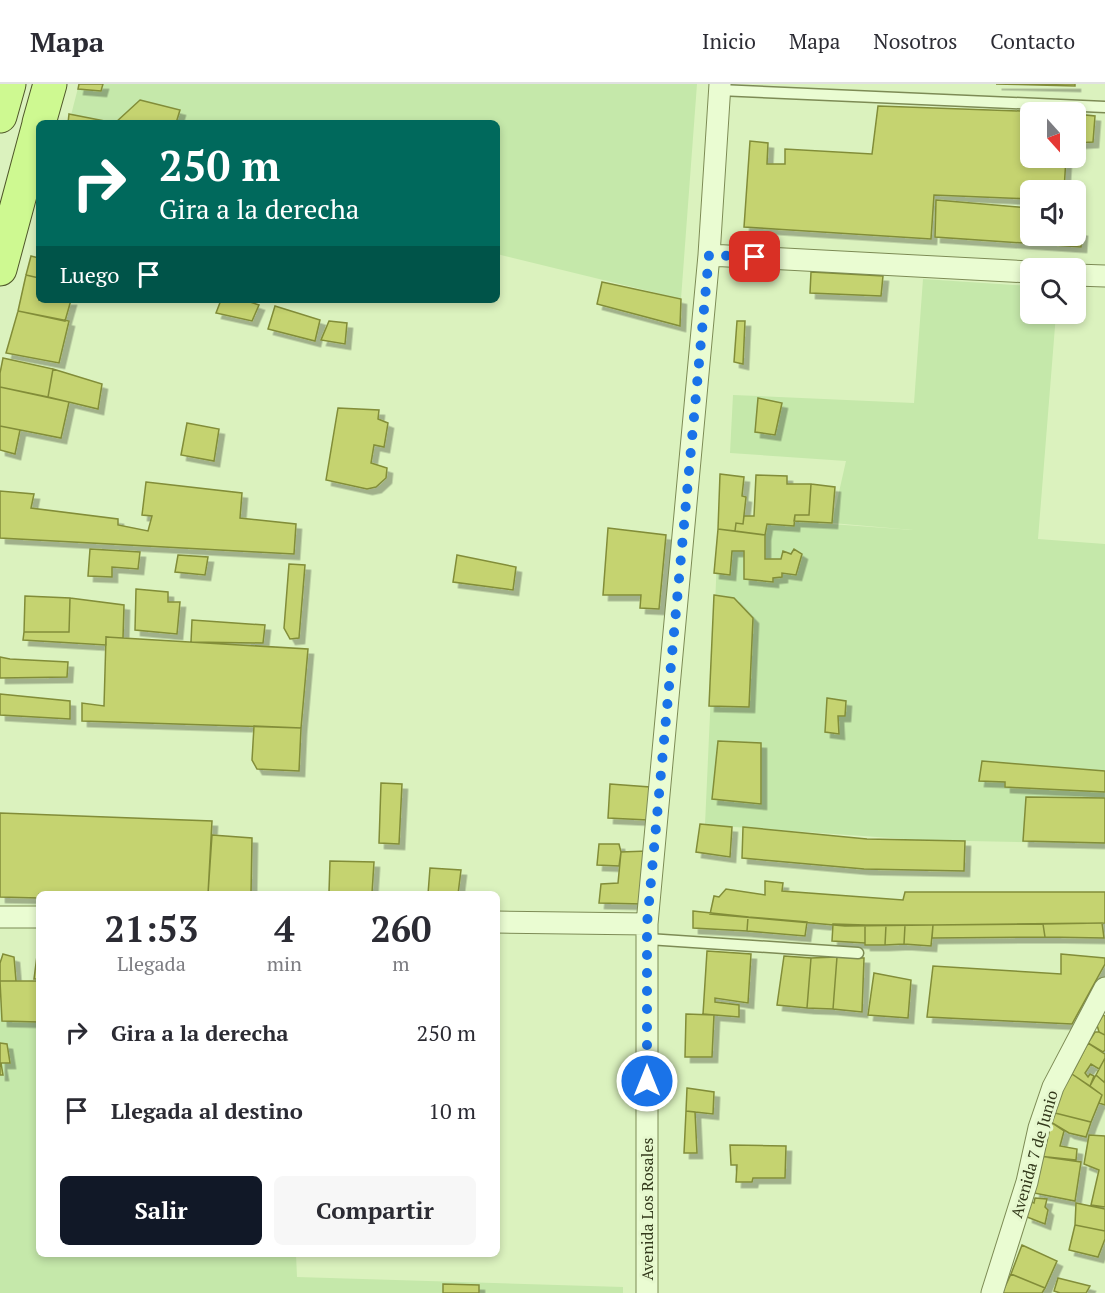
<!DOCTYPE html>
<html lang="es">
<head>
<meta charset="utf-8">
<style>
	body { margin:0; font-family:"PT Serif",serif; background:#f7f7f7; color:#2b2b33; height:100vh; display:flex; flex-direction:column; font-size:22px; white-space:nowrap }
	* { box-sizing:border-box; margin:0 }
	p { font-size:20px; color:#7c7c81 }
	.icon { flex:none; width:33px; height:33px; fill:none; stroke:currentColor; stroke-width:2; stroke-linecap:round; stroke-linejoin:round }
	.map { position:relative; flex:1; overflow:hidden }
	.panel { position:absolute; left:36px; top:807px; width:464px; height:366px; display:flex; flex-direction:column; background:#fff; border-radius:9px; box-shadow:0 3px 9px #0003 }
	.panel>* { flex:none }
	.guide { position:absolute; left:36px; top:36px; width:464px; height:183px; border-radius:9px; box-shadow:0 3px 9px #0003; background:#00695c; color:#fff; overflow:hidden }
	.needle { width:39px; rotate:159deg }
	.controls { position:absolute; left:1020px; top:18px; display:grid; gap:12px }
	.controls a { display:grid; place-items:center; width:66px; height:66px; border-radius:9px; background:#fff; box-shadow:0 3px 9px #0003; font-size:30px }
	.pin { position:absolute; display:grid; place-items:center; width:51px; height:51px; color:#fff; margin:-26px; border-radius:12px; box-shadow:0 3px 9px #0006 }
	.me { position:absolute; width:66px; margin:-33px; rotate:0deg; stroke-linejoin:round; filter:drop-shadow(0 0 4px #0008) }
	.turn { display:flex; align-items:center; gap:21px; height:126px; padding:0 24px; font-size:27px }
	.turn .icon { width:78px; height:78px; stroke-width:2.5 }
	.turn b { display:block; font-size:42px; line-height:51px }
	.then { display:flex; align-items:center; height:57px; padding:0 24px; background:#0003; gap:12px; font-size:22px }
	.eta { display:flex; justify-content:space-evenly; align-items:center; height:102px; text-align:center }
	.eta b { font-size:36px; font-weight:700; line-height:42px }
	.primary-button { display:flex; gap:12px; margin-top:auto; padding:12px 24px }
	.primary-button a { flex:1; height:69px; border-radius:9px; background:#111827; color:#fff; font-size:24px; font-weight:700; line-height:69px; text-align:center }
	.primary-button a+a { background:#f7f7f7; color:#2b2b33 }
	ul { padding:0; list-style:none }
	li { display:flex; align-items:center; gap:18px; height:78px; padding:0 24px }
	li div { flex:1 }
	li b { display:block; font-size:22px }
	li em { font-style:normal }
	header { display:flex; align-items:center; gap:36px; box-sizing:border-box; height:84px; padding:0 30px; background:#fff; border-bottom:2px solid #e1e1e2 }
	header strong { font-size:28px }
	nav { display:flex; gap:33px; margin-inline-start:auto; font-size:21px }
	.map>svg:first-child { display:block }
	.farmland { fill:#c5e8aa }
	.building { fill:#c5d370; stroke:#828d39; stroke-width:1.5; filter:url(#shadow) }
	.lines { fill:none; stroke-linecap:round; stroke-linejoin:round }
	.service-casing { stroke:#7d8b55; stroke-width:13 }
	.minor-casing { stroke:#7d8b55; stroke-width:23 }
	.primary-casing { stroke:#50582a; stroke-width:35 }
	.service { stroke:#eafcd2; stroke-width:10 }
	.minor { stroke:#eafcd2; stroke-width:21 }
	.primary { stroke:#cef991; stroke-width:33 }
	.route { stroke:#1a73e8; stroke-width:10; stroke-dasharray:0 18 }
	.labels { text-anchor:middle; stroke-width:6; stroke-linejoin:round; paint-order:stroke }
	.street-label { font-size:16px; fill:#33391b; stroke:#e6f8ce }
</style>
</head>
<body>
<header>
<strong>Mapa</strong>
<nav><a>Inicio</a><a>Mapa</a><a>Nosotros</a><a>Contacto</a></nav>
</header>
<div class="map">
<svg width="1105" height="1209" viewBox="0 0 1105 1209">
	<defs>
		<filter id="shadow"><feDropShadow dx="5.5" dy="5.5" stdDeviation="0" flood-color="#0004"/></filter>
	</defs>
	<rect width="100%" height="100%" fill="#dbf2be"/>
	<!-- farmland -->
	<path class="farmland" d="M 79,0 L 697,0 L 681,215 L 497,170 L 496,39 L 69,39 Z
		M 923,195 L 1030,202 L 1030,230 L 1056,230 L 1038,455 L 1105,460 L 1105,760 L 920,756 L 705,741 L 719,432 L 913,446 L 832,439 L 846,377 L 730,369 L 733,311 L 914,319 Z
		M 0,900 L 39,901 L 39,1170 L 296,1170 L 297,1193 L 623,1203 L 623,1209 L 0,1209 Z"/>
	<!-- building -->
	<path class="building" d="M 79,0 L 103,0 L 101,7 L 78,5 Z
		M 996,0 L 1075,0 L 1075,2 Z
		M 140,16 L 180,26 L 176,39 L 115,39 Z
		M 878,22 L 1049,28 L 1030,28 L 1030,74 L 1066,74 L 1064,106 L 1030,106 L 1030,115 L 934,111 L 931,155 L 744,143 L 750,57 L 768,59 L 767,80 L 785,80 L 785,65 L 872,70 Z
		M 69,30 L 115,39 L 68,39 Z
		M 1076,30 L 1095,32 L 1093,58 L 1076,59 Z
		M 936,116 L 1030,124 L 1030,152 L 1076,152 L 1076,146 L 1082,147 L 1081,163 L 935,153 Z
		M 31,172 L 39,174 L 39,194 L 26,191 Z
		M 811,188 L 883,192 L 881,212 L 810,209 Z
		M 26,191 L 39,194 L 39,216 L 71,216 L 65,237 L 18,227 Z
		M 602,198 L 681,215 L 680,242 L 597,220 Z
		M 221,216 L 244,216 L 259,221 L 252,237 L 216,229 Z
		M 275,222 L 320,236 L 315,257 L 268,245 Z
		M 18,227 L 69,237 L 59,279 L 6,269 Z
		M 329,237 L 347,239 L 345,260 L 321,256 Z
		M 737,237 L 745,237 L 743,280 L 734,278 Z
		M 3,274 L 53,285 L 48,313 L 0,303 L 0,289 Z
		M 53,285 L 102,300 L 98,325 L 48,313 Z
		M 0,303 L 69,318 L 61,354 L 0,342 Z
		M 758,314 L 782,319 L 775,351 L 755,348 Z
		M 338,324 L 379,326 L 378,335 L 388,339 L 384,363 L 374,361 L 371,379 L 387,384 L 386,394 L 376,403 L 367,405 L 326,396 Z
		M 187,339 L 219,345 L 214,377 L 181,371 Z
		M 0,342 L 20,346 L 15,370 L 0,366 Z
		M 720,390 L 744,393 L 742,412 L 746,413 L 743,440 L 736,439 L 735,447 L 718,445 Z
		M 756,391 L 787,392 L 787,400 L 811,400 L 809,431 L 795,431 L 794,442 L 767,440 L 765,451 L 735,447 L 736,439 L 743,440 L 744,432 L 754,432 Z
		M 146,398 L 242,409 L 240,434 L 296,440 L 294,470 L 0,454 L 0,407 L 34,410 L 31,424 L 118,435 L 118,441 L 148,447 L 152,432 L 142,431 Z
		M 811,400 L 835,403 L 832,439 L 794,437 L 795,431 L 809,431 Z
		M 608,444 L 666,451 L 659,525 L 640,524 L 641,511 L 603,511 Z
		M 718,445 L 765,451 L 765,475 L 781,475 L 783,467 L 791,470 L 794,465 L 802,470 L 796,491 L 782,489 L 782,493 L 773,494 L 773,498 L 744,495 L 744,467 L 732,467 L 730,491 L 714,489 Z
		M 90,465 L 140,468 L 138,485 L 112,483 L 112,493 L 88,492 Z
		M 178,471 L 208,473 L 205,491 L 175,488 Z
		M 457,471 L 516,483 L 513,506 L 453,498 Z
		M 289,480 L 305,481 L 299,554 L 290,555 L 284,544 Z
		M 136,505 L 168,508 L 168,518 L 180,518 L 177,550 L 135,546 Z
		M 714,511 L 734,514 L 753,534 L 749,623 L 709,622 Z
		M 25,512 L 70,514 L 69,548 L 24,548 Z
		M 70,514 L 124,521 L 123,554 L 106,553 L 106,561 L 23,556 L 24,548 L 69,548 Z
		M 192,536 L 265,541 L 263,559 L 191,558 Z
		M 106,553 L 308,565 L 301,644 L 82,637 L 82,619 L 104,622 Z
		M 0,573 L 10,575 L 68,578 L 67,593 L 0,594 Z
		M 0,610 L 70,617 L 70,635 L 0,631 Z
		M 827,614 L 846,617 L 845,632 L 838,632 L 839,650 L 825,648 Z
		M 254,642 L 301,644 L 299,687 L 257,685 L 252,676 Z
		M 718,657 L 761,659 L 761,720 L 712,715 Z
		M 982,677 L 1105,687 L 1105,708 L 1005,703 L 1005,698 L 979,697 Z
		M 381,699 L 402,700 L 399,760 L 379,759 Z
		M 610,700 L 650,703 L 648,736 L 608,734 Z
		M 1026,713 L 1105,714 L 1105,759 L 1023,757 Z
		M 0,729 L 212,737 L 208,810 L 39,810 L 39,814 L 0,813 Z
		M 700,740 L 732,743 L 730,773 L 696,768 Z
		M 743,743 L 867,755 L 965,757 L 964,787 L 864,785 L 742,774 Z
		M 212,751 L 252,754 L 251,810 L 208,810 Z
		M 599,760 L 619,760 L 621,768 L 619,782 L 597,781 Z
		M 647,767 L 643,820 L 599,819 L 601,800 L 618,799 L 621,768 Z
		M 330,777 L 374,778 L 372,809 L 329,808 Z
		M 430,784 L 461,786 L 458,810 L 428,810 Z
		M 765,797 L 783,799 L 782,807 L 903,816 L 905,808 L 1105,808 L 1105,839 L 845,842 L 710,830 L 714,812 L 719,813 L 726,805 L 765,811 Z
		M 693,827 L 748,833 L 747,847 L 693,844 Z
		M 748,833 L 807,838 L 805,852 L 747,847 Z
		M 1102,839 L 1104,854 L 1045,853 L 1043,840 Z
		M 833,840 L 865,841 L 865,859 L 832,857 Z
		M 1043,840 L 1045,853 L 932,854 L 933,841 Z
		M 865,841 L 886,841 L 885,861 L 865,861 Z
		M 886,841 L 905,841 L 904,860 L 885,861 Z
		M 905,841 L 933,841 L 931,862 L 904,860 Z
		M 39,856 L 39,895 L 34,895 Z
		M 707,867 L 751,870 L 748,919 L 715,914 L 715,918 L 739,921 L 739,933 L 703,930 Z
		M 3,870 L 14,873 L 16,897 L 0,897 L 0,879 Z
		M 1061,870 L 1105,874 L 1105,880 L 1072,940 L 927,933 L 933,882 L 1061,890 Z
		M 784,872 L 811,874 L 807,924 L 777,921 Z
		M 837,873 L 833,925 L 807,924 L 811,874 Z
		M 837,873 L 864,874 L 862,928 L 833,925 Z
		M 874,889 L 911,896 L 908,934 L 868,931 Z
		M 0,897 L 39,897 L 39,938 L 2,937 Z
		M 686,930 L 714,931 L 712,973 L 685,973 Z
		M 1103,931 L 1105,932 L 1105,951 L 1099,948 L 1097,941 Z
		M 1095,948 L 1099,948 L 1105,951 L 1105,966 L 1103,968 L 1088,959 Z
		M 0,959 L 7,960 L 10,979 L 1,979 L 3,991 L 0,991 Z
		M 1088,959 L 1105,970 L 1105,974 L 1099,985 L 1091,980 L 1085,989 L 1088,993 L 1090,990 L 1094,992 L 1090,1002 L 1072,990 Z
		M 1105,974 L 1105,996 L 1104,998 L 1096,991 Z
		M 1072,990 L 1102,1011 L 1091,1038 L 1051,1028 L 1061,1007 Z
		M 1096,991 L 1104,998 L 1105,996 L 1105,1021 L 1099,1019 L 1102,1011 L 1090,1002 Z
		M 687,1004 L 714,1008 L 713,1030 L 686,1027 Z
		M 686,1027 L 695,1028 L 697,1069 L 684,1069 Z
		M 1051,1028 L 1091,1038 L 1086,1053 L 1069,1049 L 1049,1037 Z
		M 1049,1037 L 1064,1047 L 1060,1062 L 1077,1065 L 1076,1076 L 1038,1072 Z
		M 1089,1051 L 1105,1052 L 1105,1123 L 1091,1121 L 1099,1086 L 1084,1080 Z
		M 730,1061 L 786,1062 L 785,1094 L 753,1094 L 752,1098 L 736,1098 L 737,1081 L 731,1081 Z
		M 1038,1072 L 1081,1078 L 1075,1117 L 1034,1109 Z
		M 1035,1114 L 1047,1115 L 1045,1123 L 1048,1126 L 1045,1140 L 1027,1133 L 1029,1117 L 1034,1119 Z
		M 1076,1119 L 1105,1125 L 1105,1147 L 1075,1141 Z
		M 1075,1141 L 1105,1147 L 1105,1155 L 1098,1173 L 1069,1166 Z
		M 1022,1161 L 1057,1177 L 1045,1204 L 1011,1190 Z
		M 1011,1190 L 1045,1204 L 1042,1209 L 1002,1209 Z
		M 1058,1194 L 1090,1202 L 1086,1209 L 1060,1209 L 1054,1207 Z
		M 443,1200 L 479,1201 L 479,1209 L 443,1209 Z"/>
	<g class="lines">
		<!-- service casing -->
		<g class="service-casing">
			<path id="service" d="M 719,6 L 1105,23
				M 648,855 L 858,869"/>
		</g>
		<!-- minor casing -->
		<g class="minor-casing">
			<path id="minor" d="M 709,171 L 1030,188
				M 1076,191 L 1105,192
				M 0,833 L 39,833
				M 496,838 L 647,840
				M 647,1209 L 647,840 L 709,171 L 720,0
				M 992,1209 L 1027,1098 L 1039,1044 L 1053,1003 L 1105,904"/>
		</g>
		<!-- primary casing -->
		<g class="primary-casing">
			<path id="primary" d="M 0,32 L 9,0
				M 39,39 L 50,0
				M 0,185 L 39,40"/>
		</g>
		<!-- service -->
		<use href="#service" class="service"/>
		<!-- minor -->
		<use href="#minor" class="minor"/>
		<!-- primary -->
		<use href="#primary" class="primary"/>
	</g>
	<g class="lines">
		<!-- route -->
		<path class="route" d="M 647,997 L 647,840 L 709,171 L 755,173"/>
	</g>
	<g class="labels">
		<!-- street labels -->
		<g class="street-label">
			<text transform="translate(1034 1070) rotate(-74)" y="6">Avenida 7 de Junio</text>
			<text transform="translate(647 1125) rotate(-90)" y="6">Avenida Los Rosales</text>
		</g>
	</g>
</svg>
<div class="controls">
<a><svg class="needle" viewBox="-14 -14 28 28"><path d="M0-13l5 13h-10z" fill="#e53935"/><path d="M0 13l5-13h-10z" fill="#7c7c81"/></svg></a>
<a><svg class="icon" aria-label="sound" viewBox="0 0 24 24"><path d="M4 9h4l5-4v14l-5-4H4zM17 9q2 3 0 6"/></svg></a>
<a><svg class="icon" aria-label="search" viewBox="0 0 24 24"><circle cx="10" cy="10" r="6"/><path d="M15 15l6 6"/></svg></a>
</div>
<div class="pin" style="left:755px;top:173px;background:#d93025"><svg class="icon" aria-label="arrive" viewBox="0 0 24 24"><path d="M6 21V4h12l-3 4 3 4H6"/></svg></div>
<svg class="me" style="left:647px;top:997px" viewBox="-20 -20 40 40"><circle r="17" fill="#1a73e8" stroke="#fff" stroke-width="3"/><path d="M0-11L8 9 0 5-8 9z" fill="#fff"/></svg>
<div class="guide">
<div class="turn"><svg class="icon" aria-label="right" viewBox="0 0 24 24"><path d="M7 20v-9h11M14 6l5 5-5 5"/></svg><div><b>250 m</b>Gira a la derecha</div></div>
<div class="then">Luego<svg class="icon" aria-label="arrive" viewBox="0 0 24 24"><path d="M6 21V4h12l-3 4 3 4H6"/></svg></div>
</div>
<section class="panel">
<div class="eta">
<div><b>21:53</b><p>Llegada</p></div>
<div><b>4</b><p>min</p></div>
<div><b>260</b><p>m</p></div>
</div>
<ul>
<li><svg class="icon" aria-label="right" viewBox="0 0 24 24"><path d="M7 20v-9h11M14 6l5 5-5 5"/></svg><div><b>Gira a la derecha</b></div><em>250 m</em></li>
<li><svg class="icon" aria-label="arrive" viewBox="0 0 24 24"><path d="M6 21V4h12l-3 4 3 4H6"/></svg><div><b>Llegada al destino</b></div><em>10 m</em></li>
</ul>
<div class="primary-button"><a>Salir</a><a>Compartir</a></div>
</section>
</div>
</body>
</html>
